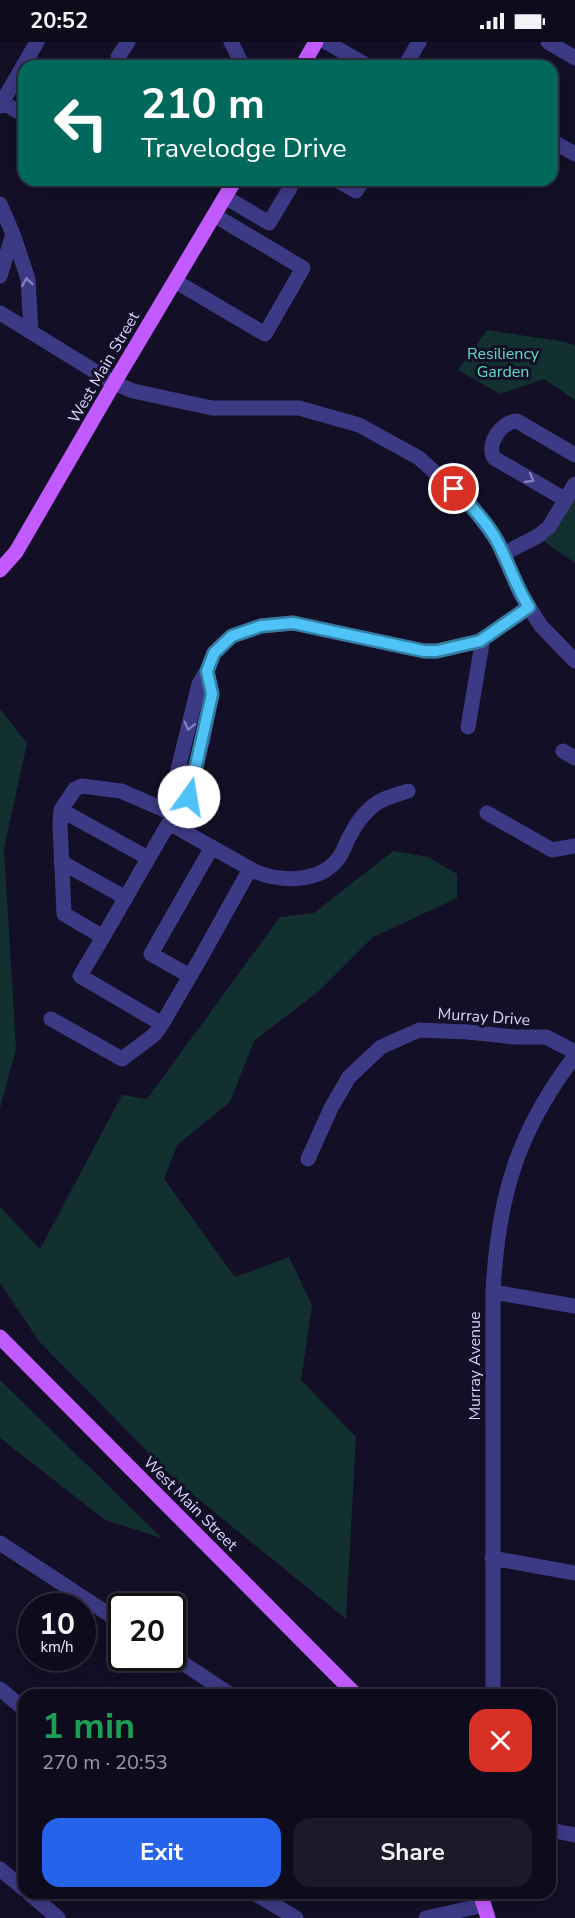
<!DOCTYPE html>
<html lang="en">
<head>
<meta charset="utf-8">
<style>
	body { margin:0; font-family:"Nunito Sans",sans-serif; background:#1c1929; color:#f1f3f6; height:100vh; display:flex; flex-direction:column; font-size:22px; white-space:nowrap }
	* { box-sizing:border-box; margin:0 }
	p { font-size:20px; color:#9b9ba3 }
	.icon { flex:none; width:33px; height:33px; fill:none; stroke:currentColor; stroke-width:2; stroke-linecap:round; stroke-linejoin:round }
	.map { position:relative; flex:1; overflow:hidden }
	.details { position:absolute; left:18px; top:1647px; width:538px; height:210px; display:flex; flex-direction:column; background:#0e0b1c; border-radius:18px; box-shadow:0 3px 15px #0003,0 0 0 2px #2e2b3b }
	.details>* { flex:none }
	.guide { position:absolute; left:18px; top:18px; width:540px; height:126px; border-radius:18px; box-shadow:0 3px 15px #0003,0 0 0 2px #2e2b3b; background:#00695c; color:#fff; overflow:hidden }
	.speed { position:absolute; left:18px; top:1551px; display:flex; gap:12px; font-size:30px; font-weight:700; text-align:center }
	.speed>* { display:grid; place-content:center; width:78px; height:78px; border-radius:50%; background:#0e0b1c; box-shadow:0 3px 15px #0003,0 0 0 2px #2e2b3b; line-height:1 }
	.speed small { font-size:15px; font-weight:400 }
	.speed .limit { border:3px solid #111; border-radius:9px; background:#fff; color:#111 }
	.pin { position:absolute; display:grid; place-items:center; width:51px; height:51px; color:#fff; margin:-26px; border:3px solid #fff; border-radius:50%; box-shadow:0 2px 6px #0007 }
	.me { position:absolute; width:66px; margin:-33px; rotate:13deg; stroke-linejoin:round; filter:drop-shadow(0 0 4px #0008) }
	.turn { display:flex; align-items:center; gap:21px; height:126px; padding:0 24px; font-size:27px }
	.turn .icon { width:78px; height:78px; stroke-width:2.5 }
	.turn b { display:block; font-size:42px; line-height:51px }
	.round { display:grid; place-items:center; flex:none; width:63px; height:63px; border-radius:18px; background:#1c1929 }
	.headline { display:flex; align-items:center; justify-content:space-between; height:102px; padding:0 24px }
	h1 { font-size:36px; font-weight:700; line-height:45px; color:#1e9e55 }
	.primary-button { display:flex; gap:12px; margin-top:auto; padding:12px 24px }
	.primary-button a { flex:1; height:69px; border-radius:18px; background:#2563eb; color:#fff; font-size:24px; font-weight:700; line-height:69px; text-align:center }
	.primary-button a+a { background:#1c1929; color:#f1f3f6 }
	.status { display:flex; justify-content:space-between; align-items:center; height:42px; padding:0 30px; background:#0e0b1c; direction:ltr }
	.status svg { height:16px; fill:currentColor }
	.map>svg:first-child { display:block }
	.green { fill:#12302f }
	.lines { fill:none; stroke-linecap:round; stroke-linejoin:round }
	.minor { stroke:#3d3a85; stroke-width:15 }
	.major { stroke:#c25bff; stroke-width:15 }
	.oneway { stroke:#837fbc }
	.route-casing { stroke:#337fa1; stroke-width:15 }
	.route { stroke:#4fc3f7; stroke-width:10 }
	.labels { text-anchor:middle; stroke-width:6; stroke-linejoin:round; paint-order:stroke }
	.park-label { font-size:16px; fill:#5fe0c0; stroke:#130f26 }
	.street-label { font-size:16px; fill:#d9d4ff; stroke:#130f26 }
</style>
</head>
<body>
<div class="status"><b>20:52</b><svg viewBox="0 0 49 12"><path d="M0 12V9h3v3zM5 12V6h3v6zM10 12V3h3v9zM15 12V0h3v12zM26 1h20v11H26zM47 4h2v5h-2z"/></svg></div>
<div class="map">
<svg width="575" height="1876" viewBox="0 0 575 1876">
	<rect width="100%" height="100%" fill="#130f26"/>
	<!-- green -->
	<path class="green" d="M 487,288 L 566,300 L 575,304 L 575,358 L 544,337 L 500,352 L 458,328 Z
		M 575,437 L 575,521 L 539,496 Z
		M 0,667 L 27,701 L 4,807 L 16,1007 L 0,1066 Z
		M 393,809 L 428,815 L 457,832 L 457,856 L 373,895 L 319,949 L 254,999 L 230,1060 L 177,1103 L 164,1137 L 235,1235 L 289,1215 L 312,1263 L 301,1338 L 356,1395 L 346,1577 L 176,1439 L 39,1299 L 0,1241 L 0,1165 L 40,1207 L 122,1053 L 147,1057 L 280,875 L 314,871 Z
		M 0,1338 L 162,1496 L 105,1478 L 0,1396 Z"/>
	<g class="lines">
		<!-- minor -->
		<path class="minor" d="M 231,0 L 243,24
			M 326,0 L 368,24
			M 548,0 L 575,16
			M 119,24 L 118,15 L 128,0
			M 405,24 L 419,0
			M 2,60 L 24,73
			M 0,64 L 37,0
			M 552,99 L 575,112
			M 337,138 L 356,149 L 363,138
			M 225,155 L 269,181 L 290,146
			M 0,162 L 13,192 L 28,237 L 31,289
			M 0,234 L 13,192
			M 175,239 L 265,292 L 303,226 L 214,173
			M 0,271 L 114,341 L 133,349 L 212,366 L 299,366 L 359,383 L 419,416 L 471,463 L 498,500 L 520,551 L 541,584 L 575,619
			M 566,458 L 494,416 C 486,402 501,380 517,379 L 575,413
			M 503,512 L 538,494 L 549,485 L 575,442
			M 468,685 L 483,596
			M 563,709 L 575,716
			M 61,768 L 148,816
			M 164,768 L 172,752 L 199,642 L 207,629 L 214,611 L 223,602 L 232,594 L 261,584 L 293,581 L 424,609 L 437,609 L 480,599 L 529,565
			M 487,771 L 552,808 L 575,804
			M 174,772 L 121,749 L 82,744 L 75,747 L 61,768 L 60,783 L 64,872 L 103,895 L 174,772 L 189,755 L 203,696 L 212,652 L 207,629
			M 169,781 L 256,830 C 282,840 319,841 338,817 C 344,810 346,799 351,792 C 356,782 365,770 374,763 C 384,755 397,753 408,749
			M 61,820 L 126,856
			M 103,895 L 80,934 L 162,982 L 200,917 L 250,827
			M 190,934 L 151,912 L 212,805
			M 51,977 L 122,1017 L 154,993 L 162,982
			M 308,1117 L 331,1066 L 349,1035 L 381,1005 L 419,988 L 468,990 L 515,995 L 546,995 L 575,1010
			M 493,1250 L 575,1264
			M 0,1501 L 122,1581
			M 492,1516 L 575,1531
			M 172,1614 L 231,1653
			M 0,1647 L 24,1667
			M 493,1653 L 493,1250 C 498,1156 517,1089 575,1014
			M 550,1788 L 575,1793
			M 0,1827 L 24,1847
			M 29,1851 L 58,1876
			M 254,1851 L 296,1876
			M 426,1876 L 484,1863"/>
		<!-- major -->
		<path class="major" d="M 302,24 L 316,0
			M 0,528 L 16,510 L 114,341 L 235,138
			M 0,1295 L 356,1653
			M 480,1851 L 488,1876"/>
	</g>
	<!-- one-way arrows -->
	<defs><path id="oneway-chevron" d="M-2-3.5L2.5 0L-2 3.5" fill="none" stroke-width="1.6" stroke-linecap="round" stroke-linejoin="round" transform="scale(1.5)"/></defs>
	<g class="oneway">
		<use href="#oneway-chevron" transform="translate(27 240) rotate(-99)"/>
		<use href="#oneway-chevron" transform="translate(530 437) rotate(30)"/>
		<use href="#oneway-chevron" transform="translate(189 684) rotate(104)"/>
	</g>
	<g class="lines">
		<!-- route casing -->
		<g class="route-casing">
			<path id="route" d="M 189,755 L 212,652 L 207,629 L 214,611 L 232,594 L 261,584 L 293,581 L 424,609 L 437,609 L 480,599 L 529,565 C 516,545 509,522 498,501 C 488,481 470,463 454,447"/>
		</g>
		<!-- route -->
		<use href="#route" class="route"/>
	</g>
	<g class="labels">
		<!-- park labels -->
		<g class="park-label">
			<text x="503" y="317">Resiliency<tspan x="503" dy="18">Garden</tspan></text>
		</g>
		<!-- street labels -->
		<g class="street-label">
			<text transform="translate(103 325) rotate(-60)" y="6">West Main Street</text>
			<text transform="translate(484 974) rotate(4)" y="6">Murray Drive</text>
			<text transform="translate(474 1324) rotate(-90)" y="6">Murray Avenue</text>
			<text transform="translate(191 1461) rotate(45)" y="6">West Main Street</text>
		</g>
	</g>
</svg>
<div class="speed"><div>10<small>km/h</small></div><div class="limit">20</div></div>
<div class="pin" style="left:454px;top:447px;background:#d93025"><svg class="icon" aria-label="arrive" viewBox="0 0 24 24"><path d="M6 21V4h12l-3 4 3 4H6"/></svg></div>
<svg class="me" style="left:189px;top:755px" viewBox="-20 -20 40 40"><circle r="19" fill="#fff"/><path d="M0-13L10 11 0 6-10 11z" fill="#4fc3f7"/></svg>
<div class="guide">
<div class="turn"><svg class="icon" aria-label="left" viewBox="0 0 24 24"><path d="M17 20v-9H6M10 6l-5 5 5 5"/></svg><div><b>210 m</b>Travelodge Drive</div></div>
</div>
<section class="details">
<div class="headline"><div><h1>1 min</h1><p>270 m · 20:53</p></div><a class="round" style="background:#d93025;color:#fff"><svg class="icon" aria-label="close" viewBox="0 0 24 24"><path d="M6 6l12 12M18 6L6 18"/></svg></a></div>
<div class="primary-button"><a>Exit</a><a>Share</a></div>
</section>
</div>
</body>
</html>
